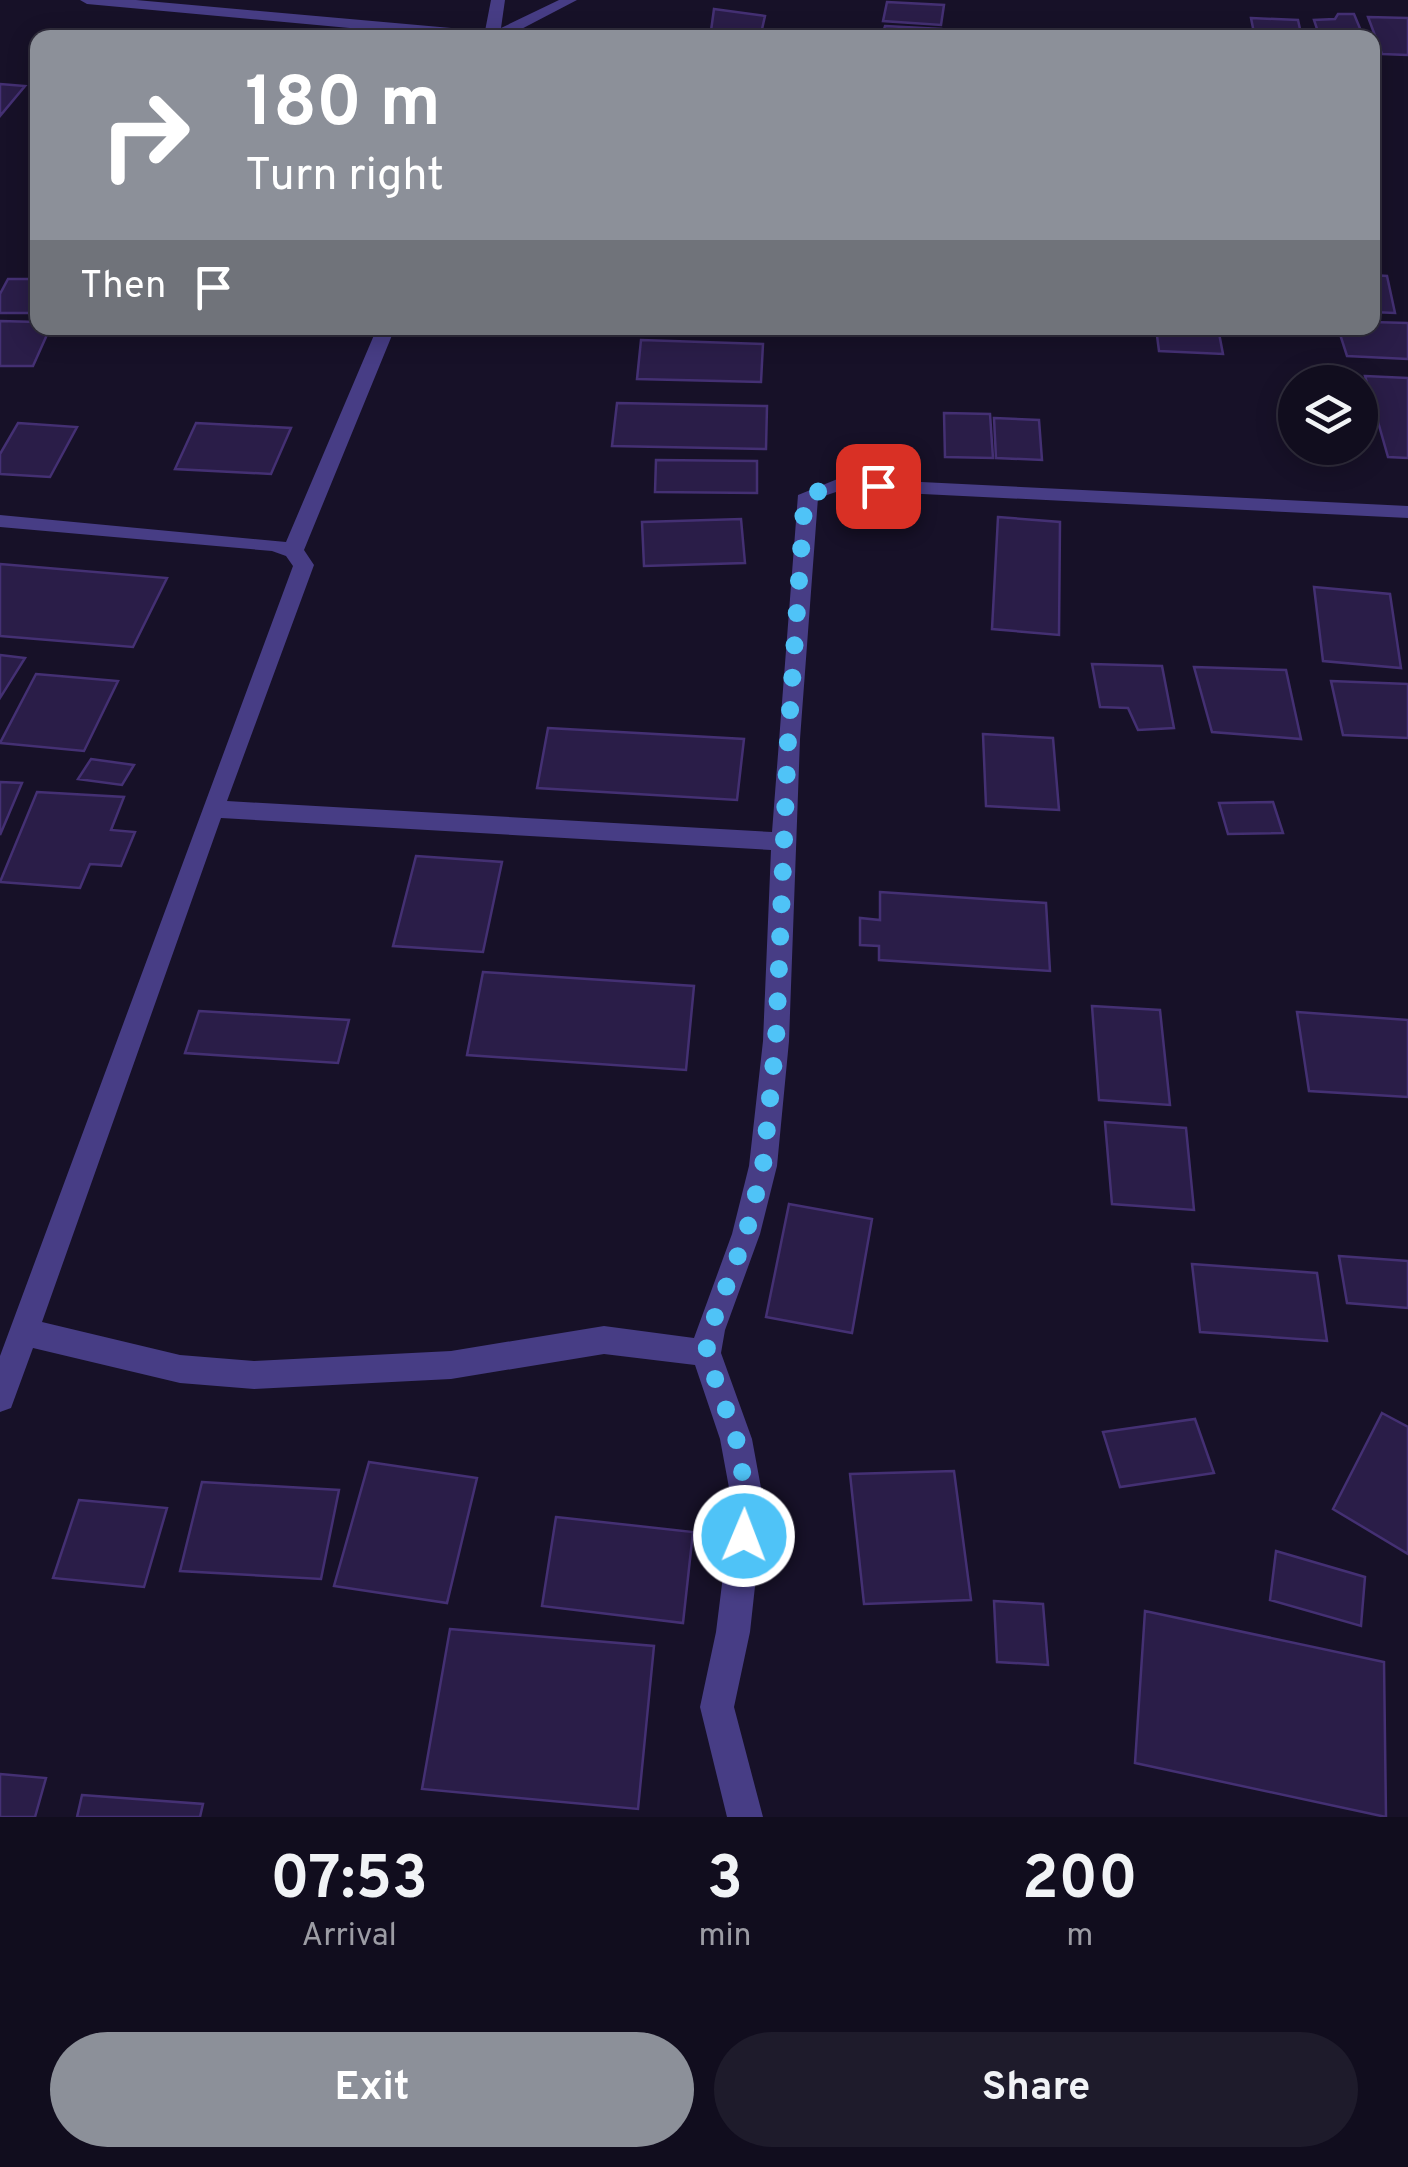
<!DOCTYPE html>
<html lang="en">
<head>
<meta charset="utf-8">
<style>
	body { margin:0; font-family:Overpass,sans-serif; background:#1e1b2b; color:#f1f3f6; height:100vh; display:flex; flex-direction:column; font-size:38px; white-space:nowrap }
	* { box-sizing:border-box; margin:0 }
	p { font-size:32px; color:#9c9ca4 }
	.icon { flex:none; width:55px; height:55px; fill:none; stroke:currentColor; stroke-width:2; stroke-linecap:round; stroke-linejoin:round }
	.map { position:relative; height:1817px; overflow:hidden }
	.drawer { display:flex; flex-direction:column; background:#110d1e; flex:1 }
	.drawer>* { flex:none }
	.guide { position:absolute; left:30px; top:30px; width:1350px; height:305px; border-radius:20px; box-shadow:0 5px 25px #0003,0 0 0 2px #302d3c; background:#8c9099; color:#fff; overflow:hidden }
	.fabs { position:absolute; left:1278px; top:365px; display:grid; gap:20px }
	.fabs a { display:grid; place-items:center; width:100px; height:100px; border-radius:50%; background:#110d1e; box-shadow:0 5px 25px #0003,0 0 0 2px #302d3c; font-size:50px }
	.pin { position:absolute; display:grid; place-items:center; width:85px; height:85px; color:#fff; margin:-42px; border-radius:20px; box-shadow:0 5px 15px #0006 }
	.me { position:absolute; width:110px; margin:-55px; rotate:1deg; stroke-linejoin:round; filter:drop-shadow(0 0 8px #0008) }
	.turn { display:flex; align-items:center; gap:35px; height:210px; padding:0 50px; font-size:45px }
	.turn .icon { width:130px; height:130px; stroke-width:2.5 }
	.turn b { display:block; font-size:70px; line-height:85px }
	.then { display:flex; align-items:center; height:95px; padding:0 50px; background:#0003; gap:20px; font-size:38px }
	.eta { display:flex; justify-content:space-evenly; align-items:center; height:170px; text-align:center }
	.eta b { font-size:60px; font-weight:700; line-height:70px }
	.action { display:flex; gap:20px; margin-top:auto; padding:20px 50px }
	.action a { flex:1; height:115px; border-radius:60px; background:#8c9099; color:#fff; font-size:40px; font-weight:700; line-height:115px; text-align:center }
	.action a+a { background:#1e1b2b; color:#f1f3f6 }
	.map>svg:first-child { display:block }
	.building { fill:#2a1d48; stroke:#443073; stroke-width:2.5 }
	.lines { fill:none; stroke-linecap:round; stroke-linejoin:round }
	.minor { fill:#473d85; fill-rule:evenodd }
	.route { stroke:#4fc3f7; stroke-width:18; stroke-dasharray:0 32.4 }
</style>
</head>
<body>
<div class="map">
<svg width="1408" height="1817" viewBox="0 0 1408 1817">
	<rect width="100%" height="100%" fill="#171128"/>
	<!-- building -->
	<path class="building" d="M 887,2 L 944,5 L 941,25 L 883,21 Z
		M 714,9 L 765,16 L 760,38 L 710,38 Z
		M 1338,14 L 1354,14 L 1364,38 L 1320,38 L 1314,20 L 1335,19 Z
		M 1368,17 L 1408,18 L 1408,55 L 1382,54 Z
		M 1251,18 L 1298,20 L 1302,38 L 1255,38 Z
		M 885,26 L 941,29 L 939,38 L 877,38 L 882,36 Z
		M 0,84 L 25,86 L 0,116 Z
		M 1372,275 L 1387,276 L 1395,313 L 1372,312 Z
		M 8,279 L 38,279 L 38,313 L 0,313 L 0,294 Z
		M 0,321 L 38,322 L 38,328 L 50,328 L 33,366 L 0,366 Z
		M 1372,322 L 1408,323 L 1408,359 L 1347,356 L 1338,328 L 1372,328 Z
		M 1156,328 L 1218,328 L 1223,354 L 1159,351 Z
		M 641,340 L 763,344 L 761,382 L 637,379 Z
		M 1365,376 L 1408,378 L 1408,458 L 1388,457 Z
		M 617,403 L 767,406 L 766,449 L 612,446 Z
		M 944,413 L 990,414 L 993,458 L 945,457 Z
		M 994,418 L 1039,420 L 1042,460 L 996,458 Z
		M 18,423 L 77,427 L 50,477 L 0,474 L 0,454 Z
		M 196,423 L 291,428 L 271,474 L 175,469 Z
		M 656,460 L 757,461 L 757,493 L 655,492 Z
		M 998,517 L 1060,522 L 1059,635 L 992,629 Z
		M 741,519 L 745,563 L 644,566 L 642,522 Z
		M 0,564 L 167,578 L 133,647 L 0,636 Z
		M 1314,587 L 1390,594 L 1401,668 L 1323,661 Z
		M 0,655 L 25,658 L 0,698 Z
		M 1092,664 L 1162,666 L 1174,728 L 1138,730 L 1128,708 L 1100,707 Z
		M 1194,667 L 1286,670 L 1301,739 L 1212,732 Z
		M 36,674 L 118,681 L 84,751 L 0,743 Z
		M 1331,681 L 1408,684 L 1408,738 L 1343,735 Z
		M 548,728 L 744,739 L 737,800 L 537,788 Z
		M 983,734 L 1053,738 L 1059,810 L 986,806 Z
		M 91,759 L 134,765 L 122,785 L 78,779 Z
		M 0,782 L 22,783 L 0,835 Z
		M 37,792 L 124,797 L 111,830 L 135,832 L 121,866 L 90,864 L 80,888 L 0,882 Z
		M 1273,802 L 1283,833 L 1228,834 L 1219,803 Z
		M 416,856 L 502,862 L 483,952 L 393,946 Z
		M 880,892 L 1046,903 L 1050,971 L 879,960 L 879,946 L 860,945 L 860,918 L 880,920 Z
		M 483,972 L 694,986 L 686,1070 L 467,1055 Z
		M 1092,1006 L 1160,1010 L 1170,1105 L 1099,1100 Z
		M 199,1011 L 349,1020 L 338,1063 L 185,1053 Z
		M 1297,1012 L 1408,1020 L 1408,1097 L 1309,1091 Z
		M 1105,1122 L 1186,1128 L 1194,1210 L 1112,1204 Z
		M 789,1204 L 872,1219 L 852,1333 L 766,1317 Z
		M 1339,1256 L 1408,1261 L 1408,1308 L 1347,1303 Z
		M 1192,1264 L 1317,1273 L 1327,1341 L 1200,1332 Z
		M 1382,1413 L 1408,1427 L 1408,1554 L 1333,1509 Z
		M 1195,1419 L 1214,1473 L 1120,1487 L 1103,1432 Z
		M 369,1462 L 477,1478 L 447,1603 L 334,1586 Z
		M 954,1471 L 971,1600 L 864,1604 L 850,1474 Z
		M 202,1482 L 339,1490 L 321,1579 L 180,1571 Z
		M 79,1500 L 167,1508 L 144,1587 L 53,1578 Z
		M 556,1517 L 693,1532 L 683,1623 L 542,1606 Z
		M 1276,1551 L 1365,1577 L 1361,1626 L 1270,1600 Z
		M 994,1601 L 1043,1604 L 1048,1665 L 997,1662 Z
		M 1145,1611 L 1384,1662 L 1386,1817 L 1135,1763 Z
		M 450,1629 L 654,1646 L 638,1809 L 422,1789 Z
		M 0,1774 L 46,1778 L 35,1817 L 0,1817 Z
		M 82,1795 L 203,1804 L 200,1817 L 77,1817 Z"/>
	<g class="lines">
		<!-- minor -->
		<path class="minor" d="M 80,0 L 136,0 L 485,31 L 491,0 L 505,0 L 501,28 L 559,0 L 577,0 L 504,38 L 459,38 L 87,4 Z
			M 377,328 L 395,328 L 304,550 L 314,565 L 227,801 L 772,832 L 798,495 L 840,478 L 1408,506 L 1408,518 L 842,490 L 818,498 L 800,739 L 789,1041 L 777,1166 L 760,1234 L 725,1330 L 721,1353 L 752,1439 L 764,1504 L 750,1632 L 734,1707 L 763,1817 L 727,1817 L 700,1707 L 716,1632 L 732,1504 L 720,1439 L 695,1365 L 604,1354 L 451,1379 L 254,1389 L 180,1383 L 33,1348 L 11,1408 L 0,1412 L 0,1356 L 293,566 L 286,556 L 272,551 L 0,527 L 0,515 L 286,542 ZM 221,818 L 771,850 L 763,1041 L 749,1166 L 732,1234 L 694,1338 L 604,1326 L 451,1351 L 254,1361 L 180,1355 L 42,1322 Z"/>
	</g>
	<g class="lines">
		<!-- route -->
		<path class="route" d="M 744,1536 L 748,1504 L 736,1438 L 706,1353 L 710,1330 L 746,1234 L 763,1166 L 776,1041 L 788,740 L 804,508 L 808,495 L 840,484 L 878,486"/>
	</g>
</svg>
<div class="fabs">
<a><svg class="icon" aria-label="layers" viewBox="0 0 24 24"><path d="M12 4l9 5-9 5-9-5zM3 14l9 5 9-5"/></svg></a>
</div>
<div class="pin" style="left:878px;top:486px;background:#d93025"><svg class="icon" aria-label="arrive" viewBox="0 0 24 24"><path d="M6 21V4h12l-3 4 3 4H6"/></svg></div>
<svg class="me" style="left:744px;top:1536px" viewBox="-20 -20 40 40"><circle r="17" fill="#4fc3f7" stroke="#fff" stroke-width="3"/><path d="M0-11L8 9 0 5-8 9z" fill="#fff"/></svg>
<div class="guide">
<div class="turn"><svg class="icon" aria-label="right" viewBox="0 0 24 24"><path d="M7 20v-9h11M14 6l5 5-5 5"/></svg><div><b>180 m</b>Turn right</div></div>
<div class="then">Then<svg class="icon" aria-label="arrive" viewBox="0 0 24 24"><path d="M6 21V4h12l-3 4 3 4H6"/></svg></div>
</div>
</div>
<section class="drawer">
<div class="eta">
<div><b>07:53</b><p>Arrival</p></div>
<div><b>3</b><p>min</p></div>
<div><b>200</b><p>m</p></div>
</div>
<div class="action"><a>Exit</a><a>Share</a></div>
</section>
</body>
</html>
